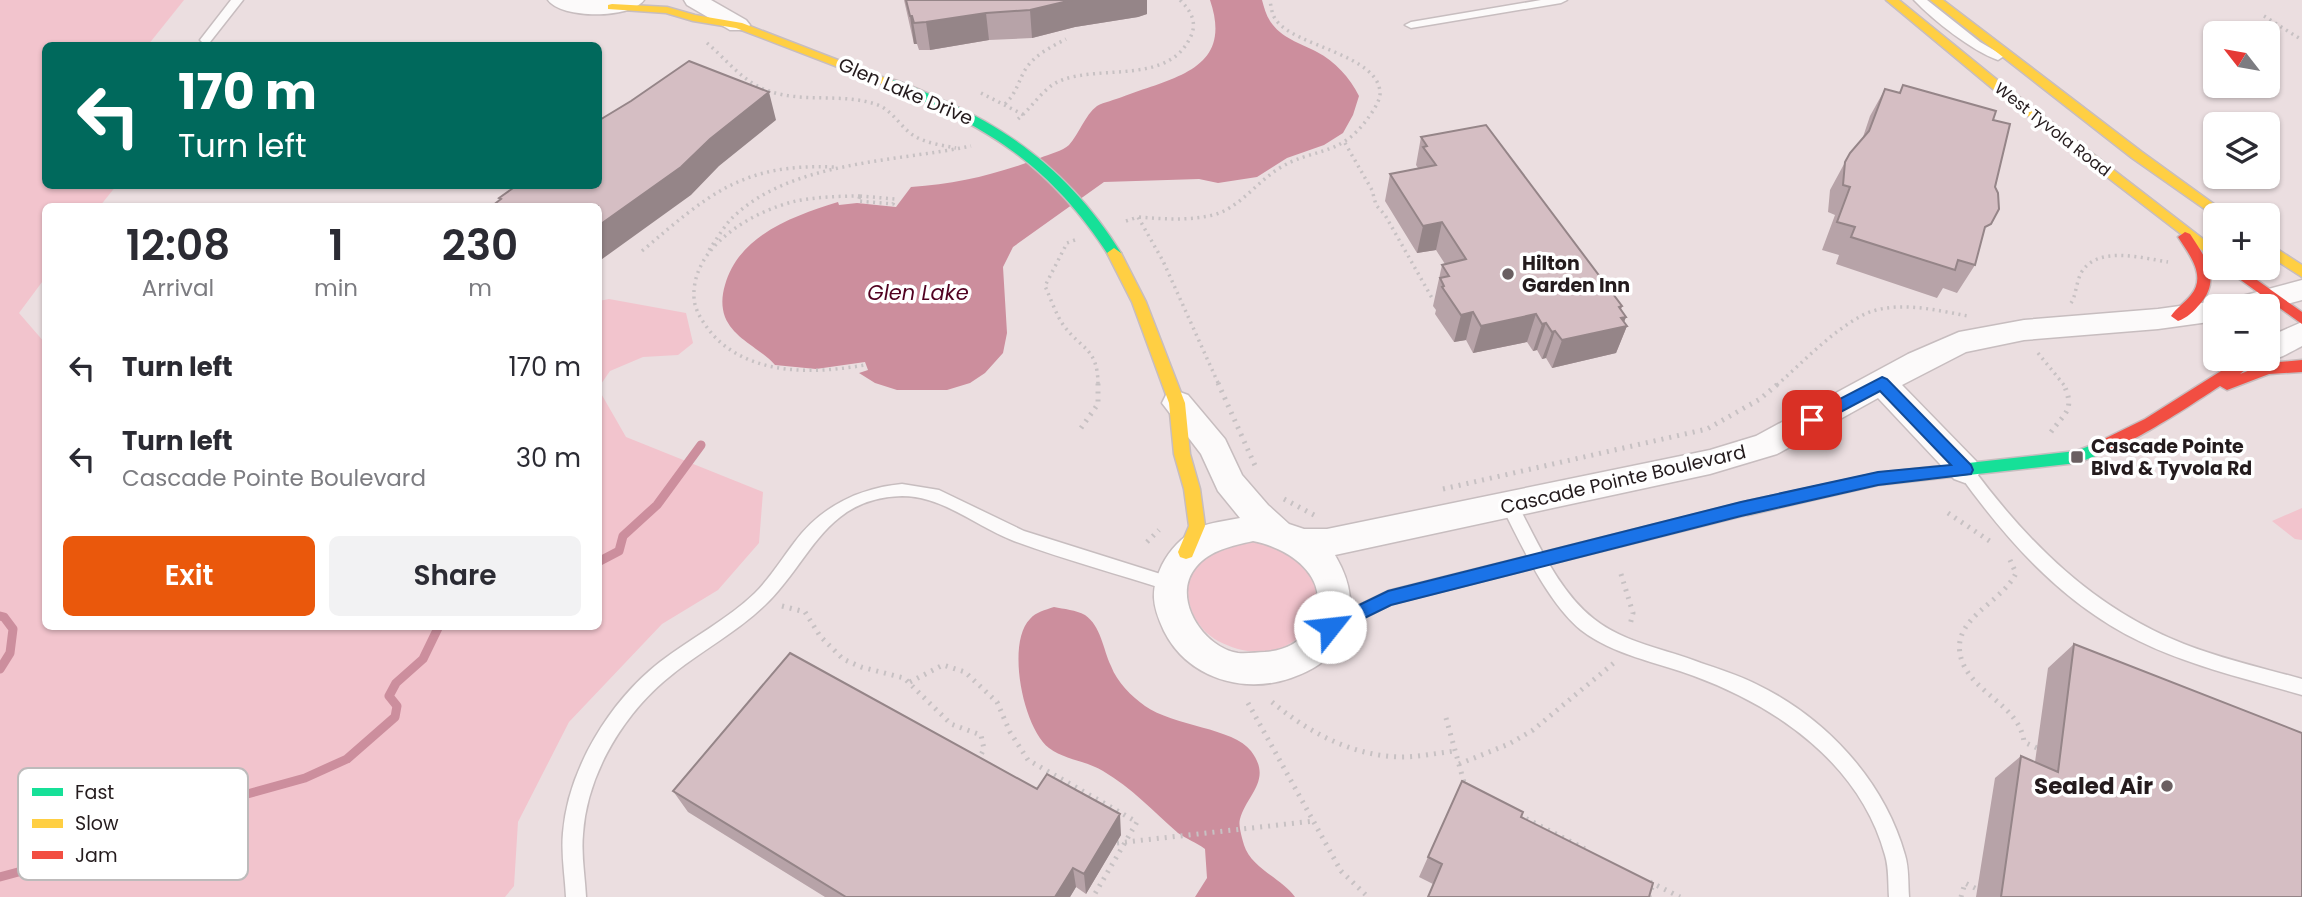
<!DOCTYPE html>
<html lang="en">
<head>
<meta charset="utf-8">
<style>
	body { margin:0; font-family:Poppins,sans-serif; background:#f2f2f3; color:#2b2b33; height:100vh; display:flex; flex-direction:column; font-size:26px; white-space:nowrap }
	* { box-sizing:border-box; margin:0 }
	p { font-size:23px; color:#7c7c81 }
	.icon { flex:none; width:38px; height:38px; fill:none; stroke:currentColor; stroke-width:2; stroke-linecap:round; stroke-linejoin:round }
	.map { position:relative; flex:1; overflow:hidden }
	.sheet { position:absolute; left:42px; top:203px; width:560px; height:427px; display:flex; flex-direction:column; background:#fff; border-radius:10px; box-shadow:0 2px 5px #0004 }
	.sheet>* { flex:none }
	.banner { position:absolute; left:42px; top:42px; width:560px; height:147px; border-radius:10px; box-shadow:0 2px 5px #0004; background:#00695c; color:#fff; overflow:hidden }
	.needle { width:46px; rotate:301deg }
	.tools { position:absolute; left:2203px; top:21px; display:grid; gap:14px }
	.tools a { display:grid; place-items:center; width:77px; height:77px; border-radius:10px; background:#fff; box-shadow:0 2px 5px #0004; font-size:35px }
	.pin { position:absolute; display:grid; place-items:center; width:60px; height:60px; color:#fff; margin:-30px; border-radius:14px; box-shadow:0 4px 10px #0006 }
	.me { position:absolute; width:77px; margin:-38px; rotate:61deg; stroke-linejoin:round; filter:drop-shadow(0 0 5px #0008) }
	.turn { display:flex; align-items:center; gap:24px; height:147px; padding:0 21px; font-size:32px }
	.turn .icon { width:91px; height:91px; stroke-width:2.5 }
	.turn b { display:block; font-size:49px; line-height:60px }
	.eta { display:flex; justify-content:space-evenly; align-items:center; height:119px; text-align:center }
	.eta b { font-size:42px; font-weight:600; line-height:49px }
	.button { display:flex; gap:14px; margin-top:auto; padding:14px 21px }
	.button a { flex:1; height:80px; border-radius:10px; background:#ea580c; color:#fff; font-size:28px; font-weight:600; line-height:80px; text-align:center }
	.button a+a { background:#f2f2f3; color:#2b2b33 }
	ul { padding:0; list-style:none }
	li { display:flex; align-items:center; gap:21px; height:91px; padding:0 21px }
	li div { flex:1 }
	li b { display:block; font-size:26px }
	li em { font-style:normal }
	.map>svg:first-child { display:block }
	.green { fill:#f2c4cd }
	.water { fill:#cc8e9d }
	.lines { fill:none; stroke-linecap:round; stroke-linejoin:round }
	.stream { stroke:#cc8e9d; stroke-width:9 }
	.lane-casing { stroke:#c7bdbf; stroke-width:3 }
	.street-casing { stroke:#c7bdbf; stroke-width:3 }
	.fast-casing { stroke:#c7bdbf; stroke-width:3 }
	.slow-casing { stroke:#c7bdbf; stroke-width:3 }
	.jam-casing { stroke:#c7bdbf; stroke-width:3 }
	.path-far1 { stroke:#c7c1c3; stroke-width:3.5; stroke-dasharray:2 4.5; stroke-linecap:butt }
	.path { stroke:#c7c1c3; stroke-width:5; stroke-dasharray:2 6; stroke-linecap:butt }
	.lane { fill:#fcfafa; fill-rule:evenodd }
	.street { fill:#fcfafa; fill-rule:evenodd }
	.fast { fill:#16e098; fill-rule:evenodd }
	.slow { fill:#ffcf43; fill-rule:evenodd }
	.jam { fill:#f24e42; fill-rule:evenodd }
	.wall { fill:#b7a3a8 }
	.shaded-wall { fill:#958588 }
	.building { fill:#d5bec3; stroke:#958588; stroke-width:2 }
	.route { fill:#1a73e8; stroke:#114b97; stroke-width:2 }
	.poi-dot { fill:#6a5f61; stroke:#fff; stroke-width:2.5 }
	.labels { text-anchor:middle; stroke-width:7; stroke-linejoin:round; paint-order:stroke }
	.far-street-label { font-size:16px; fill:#241b1d; stroke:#fff }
	.street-label { font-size:19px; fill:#241b1d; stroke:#fff }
	.poi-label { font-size:19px; font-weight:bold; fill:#241b1d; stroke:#fff; text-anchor:start }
	.water-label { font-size:21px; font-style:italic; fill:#510221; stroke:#fff }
	.near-poi-label { font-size:23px; font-weight:bold; fill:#241b1d; stroke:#fff; text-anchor:end }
	.key { fill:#fff; stroke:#bdbbbb; stroke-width:2 }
	.key-label { font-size:19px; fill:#241b1d }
</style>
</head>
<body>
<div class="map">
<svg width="2302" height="897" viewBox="0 0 2302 897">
	<rect width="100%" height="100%" fill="#ebdee0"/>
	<!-- green -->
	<path class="green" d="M 0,0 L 184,0 L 148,45 L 46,46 L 46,186 L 116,186 L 100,206 L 46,206 L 45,278 L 19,313 L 45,343 L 46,626 L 598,626 L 599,390 L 626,437 L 763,492 L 759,543 L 718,590 L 662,624 L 569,722 L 518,822 L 514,886 L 505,897 L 0,897 Z
		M 609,299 L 686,313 L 693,343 L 678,355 L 643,357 L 610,371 L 599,387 L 599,301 Z
		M 2302,508 L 2302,540 L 2295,539 L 2272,521 Z
		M 1248,539 C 1357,553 1322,672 1238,649 C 1225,645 1211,639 1202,628 C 1183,605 1182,572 1208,553 C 1218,545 1236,543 1248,539 Z"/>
	<!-- water -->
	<path class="water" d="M 1210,0 L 1262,0 C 1264,7 1266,15 1270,21 C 1281,38 1300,43 1317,52 C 1335,61 1350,78 1359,96 L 1353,115 L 1343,133 L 1324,145 L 1287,158 L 1257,177 L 1218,183 L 1199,179 L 1104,182 L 1013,247 L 1003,267 L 1007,333 L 1003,353 L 985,373 L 970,383 L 947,390 L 897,390 L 875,383 L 859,373 L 868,370 L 865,362 L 816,369 L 775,365 C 760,348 734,339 725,317 C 721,306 722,295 725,285 C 739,235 793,216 838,202 L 839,205 L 857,203 L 896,207 L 911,187 C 957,184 997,174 1040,158 C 1049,154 1063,151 1069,145 C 1079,134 1085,115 1097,106 C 1104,102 1115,100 1122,97 C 1174,77 1234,70 1210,0 Z
		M 1054,607 C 1064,609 1076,610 1085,615 C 1101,626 1103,649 1111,666 C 1117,682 1131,696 1145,706 C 1173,726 1234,728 1251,751 C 1273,780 1247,794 1240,819 C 1238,825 1242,838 1244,845 C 1251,868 1281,878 1295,897 L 1195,897 L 1207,878 L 1205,849 C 1196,842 1186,839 1178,833 C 1153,811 1132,788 1103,771 C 1087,761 1065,760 1049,748 C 1023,728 1006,643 1030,619 C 1036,612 1045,610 1054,607 Z"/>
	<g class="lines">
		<!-- stream -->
		<path class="stream" d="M 598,562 L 619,551 L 623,536 L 657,505 L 701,445
			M 0,616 L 4,617 L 13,629 L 10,653 L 0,669
			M 0,877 L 156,835 L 240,796 L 305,778 L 347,759 L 395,717 L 397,706 L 389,696 L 396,683 L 423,659 L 439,626"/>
		<!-- lane casing -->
		<g class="lane-casing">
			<path id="lane" d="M 231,0 L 243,0 L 210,42 L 202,42 L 200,40 Z
				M 1541,0 L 1567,0 L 1561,3 L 1411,28 L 1405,25 L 1411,22 Z
				M 1914,0 L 1927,0 L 1980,42 L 2004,56 L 1998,60 C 1972,51 1933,20 1914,0 Z
				M 1965,464 L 1971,466 C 2028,543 2093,608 2184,644 C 2222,659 2263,668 2302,679 L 2302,695 C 2247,679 2190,666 2139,641 C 2063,604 2008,542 1959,474 L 1957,470 L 1959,466 Z
				M 902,484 L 939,490 L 1024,531 L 1170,577 L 1176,579 L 1179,584 L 1176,589 L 1170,591 C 1118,574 1065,560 1014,541 C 977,527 943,496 902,496 C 825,498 811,560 767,603 C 740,630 704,649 674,673 C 626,710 587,772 583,834 C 581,855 585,876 586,897 L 566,897 C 565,876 561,854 563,833 C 568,769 610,701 660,662 C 691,638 727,620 755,593 C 770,578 781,560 794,543 C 820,507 859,488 902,484 Z
				M 1509,498 L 1515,500 C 1537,540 1557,590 1594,619 C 1624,643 1666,649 1701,663 C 1719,669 1738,675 1756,684 C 1825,717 1884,780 1905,855 C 1909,868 1908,883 1909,897 L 1889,897 C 1888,883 1889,868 1885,855 C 1860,764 1778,707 1694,676 C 1657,662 1613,655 1581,630 C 1547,602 1521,544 1501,505 L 1503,500 Z"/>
		</g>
		<!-- street casing -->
		<g class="street-casing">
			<path id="street" d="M 548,0 L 644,0 C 631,19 561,19 548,0 Z
				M 684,0 L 711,0 L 746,20 L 750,25 L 746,30 L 730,30 L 687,5 Z
				M 2302,280 L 2302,300 L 2268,309 L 2268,306 L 2216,306 L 2216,321 L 2158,329 L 2024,340 L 1966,352 L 1902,385 L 1976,461 L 1981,470 L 1976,479 L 1965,483 L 1954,479 L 1878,398 L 1777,454 L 1710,474 L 1335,555 C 1352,584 1356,610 1340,640 C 1328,662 1313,670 1291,678 C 1242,695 1187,677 1164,631 C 1152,605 1150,591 1162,565 C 1170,549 1182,537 1198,528 C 1211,522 1226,521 1240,518 L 1218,491 L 1201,454 L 1162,403 L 1166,395 L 1177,391 L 1188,395 L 1225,439 L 1242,475 L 1268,505 L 1289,524 L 1304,529 L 1327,529 L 1710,450 L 1756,436 L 1908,354 L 1959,332 L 2024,320 L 2158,309 L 2216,301 L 2227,305 L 2231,299 ZM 1253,541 C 1293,549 1336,581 1310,627 C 1301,643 1283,651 1265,652 C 1257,652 1247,654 1238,653 C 1204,648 1170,598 1196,567 C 1210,550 1232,546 1253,541 Z
				M 2302,322 L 2302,346 C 2290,352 2275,363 2261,359 L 2268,359 L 2268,337 Z"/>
		</g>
		<!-- fast casing -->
		<g class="fast-casing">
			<path id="fast" d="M 894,80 C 913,86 931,95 949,103 C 1022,136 1079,185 1121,253 L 1119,256 L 1109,256 C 1051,166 988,126 890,87 L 888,84 Z
				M 2100,442 L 2106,444 L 2108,448 L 2106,452 L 2077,463 L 1878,485 L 1748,515 L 1742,513 L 1740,508 L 1742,503 L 1748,501 L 1878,473 L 2076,451 Z"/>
		</g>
		<!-- slow casing -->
		<g class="slow-casing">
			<path id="slow" d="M 1886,0 L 1899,0 L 2001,83 L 2216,249 L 2216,261 L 1993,89 Z
				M 1930,0 L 1943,0 L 2142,152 L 2229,215 L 2216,217 L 2132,158 Z
				M 612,4 L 667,7 L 695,15 L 742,23 L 900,84 L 898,87 L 890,87 L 736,28 L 693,21 L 666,13 L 608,9 L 608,5 Z
				M 2268,243 L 2302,265 L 2302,277 L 2268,255 Z
				M 1114,248 L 1121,253 L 1146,302 L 1185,403 L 1190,454 L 1200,489 L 1205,526 L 1192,557 L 1186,559 L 1180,557 L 1178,552 L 1189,526 L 1184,489 L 1174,454 L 1169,403 L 1132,302 L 1107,253 Z"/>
		</g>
		<!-- jam casing -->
		<g class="jam-casing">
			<path id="jam" d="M 2185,232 L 2190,234 C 2205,257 2222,279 2200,304 C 2194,311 2187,318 2178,321 L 2171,316 C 2176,308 2185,303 2191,295 C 2207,276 2189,254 2178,237 Z
				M 2224,268 L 2240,268 L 2302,312 L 2302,324 Z
				M 2240,359 L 2258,359 L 2240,374 L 2268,363 L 2302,360 L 2302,372 L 2269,374 L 2227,390 L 2220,386 C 2200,399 2113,458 2094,452 L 2092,448 L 2094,444 L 2145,419 Z
				M 1748,501 L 1754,503 L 1756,508 L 1754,513 L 1392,604 L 1330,635 L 1324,632 L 1321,627 L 1324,622 L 1388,591 Z"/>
		</g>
		<!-- path-far1 -->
		<path class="path-far1" d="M 2264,16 L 2302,40
			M 707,43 C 726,59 742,81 766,90 C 802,104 842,92 878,105 C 892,111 899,124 910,133 C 923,143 941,145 956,148
			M 981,93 L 1024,115
			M 1005,104 C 1016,94 1018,82 1025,70 C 1034,55 1051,47 1066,39
			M 1018,119 C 1033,107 1043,87 1062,80 C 1102,65 1168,84 1190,38 C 1198,23 1191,11 1180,0
			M 1345,143 L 1372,190 L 1376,205 L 1385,215 L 1432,298
			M 860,196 C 839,196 817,197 796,201 C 753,211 691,246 694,298 C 695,312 704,324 713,335 C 751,376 814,374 865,365
			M 860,196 L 895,199 L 893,204 L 858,201 Z
			M 1139,217 C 1164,219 1188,221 1213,215 C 1238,209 1256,183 1278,169 C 1312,147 1340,158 1368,118 C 1372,113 1379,102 1380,95 C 1382,55 1295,47 1276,20 C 1272,15 1271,7 1270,0
			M 1126,221 L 1138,217 L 1163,261 L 1219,385
			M 1075,240 L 1067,243 L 1045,286 C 1051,299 1056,315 1064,326 C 1082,350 1098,348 1098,385
			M 709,250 C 716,240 723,228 731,219 C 789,161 895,162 971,146
			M 642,251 C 708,195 742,163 834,167
			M 2071,303 C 2076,296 2076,283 2081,273 C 2097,245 2142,258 2168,262
			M 2038,353 L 2064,385
			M 1777,385 C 1803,362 1830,333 1861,316 C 1893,299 1935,310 1968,316"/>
		<!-- path -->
		<path class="path" d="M 1218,383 L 1257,470
			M 1081,428 L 1098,404 L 1098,383
			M 2051,432 C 2065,412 2076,410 2063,383
			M 1443,489 L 1707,429 L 1760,399 L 1779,383
			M 1284,499 L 1314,515
			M 1948,513 L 1994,544
			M 1147,542 L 1159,530
			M 2010,560 L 2016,573 C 2002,604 1947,619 1962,661 C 1974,694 2020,706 2024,742 L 2037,748
			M 1621,574 L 1633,613 L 1630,625
			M 782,606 L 805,612 L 820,636 L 843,659 L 861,667 L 904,678 L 951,724 L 981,735 L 984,749 L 977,762
			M 910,682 L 943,665 L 965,672 L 997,702 L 1010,732 L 1028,760 L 1137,822 L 1093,897
			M 1272,702 C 1308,732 1352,756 1401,757 C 1419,757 1437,753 1455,751
			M 1248,703 L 1341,871 L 1368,897
			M 1446,718 L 1465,786
			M 1459,764 L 1509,744 L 1533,730 L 1615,662
			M 1519,815 L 1589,851
			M 1117,843 L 1314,821
			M 1650,882 L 1680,897
			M 1649,897 L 1653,884
			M 1961,897 L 1965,883 L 1977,889"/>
		<!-- lane -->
		<use href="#lane" class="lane"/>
		<!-- street -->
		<use href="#street" class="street"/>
		<!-- fast -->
		<use href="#fast" class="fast"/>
		<!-- slow -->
		<use href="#slow" class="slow"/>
		<!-- jam -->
		<use href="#jam" class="jam"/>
	</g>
	<!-- wall -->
	<path class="wall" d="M 904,0 L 1147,0 L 1147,14 L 1138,17 L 1075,27 L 1032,38 L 989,40 L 930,50 L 919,50 L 917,44 L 914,44 Z
		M 1903,85 L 1993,120 L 1983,235 L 1975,265 L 1957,293 L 1943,288 L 1937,298 L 1836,264 L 1839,255 L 1822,250 L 1835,215 L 1828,212 L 1830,190 L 1850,153 L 1862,140 L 1870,116 L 1885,89 L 1899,93 Z
		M 1421,137 L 1622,306 L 1621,309 L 1626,317 L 1624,322 L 1627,326 L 1616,353 L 1552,368 L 1546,358 L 1542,359 L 1537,350 L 1533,351 L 1527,342 L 1473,353 L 1466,340 L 1454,342 L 1435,314 L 1436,310 L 1433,306 L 1442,265 L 1445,264 L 1436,250 L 1417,253 L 1385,201 L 1390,174 L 1418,168 L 1416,165 Z
		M 2074,644 L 2302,897 L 1976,897 L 1995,778 L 2021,756 L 2035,762 L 2048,668 Z
		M 1462,781 L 1521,817 L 1433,884 L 1419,877 Z
		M 1037,789 L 1121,835 L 1086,894 L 1076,887 L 1070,897 L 825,897 L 688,812 L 673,791 Z"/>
	<!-- shaded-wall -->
	<path class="shaded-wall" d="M 1072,0 L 1147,0 L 1147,14 L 1138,17 L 1075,27 L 1032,38 L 1030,10 Z
		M 986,13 L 989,40 L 930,50 L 926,22 Z
		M 910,16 L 912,16 L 917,44 L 914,44 Z
		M 769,92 L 776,120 L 719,166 L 691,195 L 598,262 L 598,226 Z
		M 1442,222 L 1436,250 L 1417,253 L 1423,226 Z
		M 1622,306 L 1613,329 L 1621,318 L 1626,317 L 1622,327 L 1627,326 L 1616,353 L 1552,368 L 1562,340 L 1619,307 Z
		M 1473,312 L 1466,340 L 1454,342 L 1461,315 Z
		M 1536,314 L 1527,342 L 1473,353 L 1481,326 Z
		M 1546,323 L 1537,350 L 1533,351 L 1542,324 Z
		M 1555,331 L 1546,358 L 1542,359 L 1552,332 Z
		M 1120,814 L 1121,835 L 1086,894 L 1084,874 Z
		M 1073,868 L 1076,887 L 1070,897 L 1055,897 Z"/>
	<!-- building -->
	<path class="building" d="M 906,0 L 1072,0 L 1030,10 L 986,13 L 926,22 L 914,23 L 912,16 L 910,16 Z
		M 689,61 L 769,92 L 710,139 L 681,167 L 598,226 L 598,206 L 492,206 L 501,199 L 499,198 L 516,186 L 598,186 L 598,121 L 631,101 Z
		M 1903,85 L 1996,111 L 1993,120 L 2010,124 L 1995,187 L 1998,193 L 1999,209 L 1991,224 L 1985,227 L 1975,265 L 1958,260 L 1955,270 L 1851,237 L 1855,227 L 1837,222 L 1850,187 L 1843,185 L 1845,162 L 1850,153 L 1869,131 L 1885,89 L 1900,93 Z
		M 1486,125 L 1622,306 L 1619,307 L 1626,317 L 1621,318 L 1627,326 L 1562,340 L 1555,331 L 1552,332 L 1546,323 L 1542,324 L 1536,314 L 1481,326 L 1473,312 L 1461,315 L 1442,287 L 1444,286 L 1440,278 L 1449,276 L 1442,265 L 1466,259 L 1442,222 L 1423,226 L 1390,174 L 1436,165 L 1423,147 L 1427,146 L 1421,137 Z
		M 2074,644 L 2302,733 L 2302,897 L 2001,897 L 2021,756 L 2058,772 Z
		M 790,653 L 1037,789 L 1047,774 L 1120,814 L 1084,874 L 1073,868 L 1055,897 L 846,897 L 673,791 Z
		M 1462,781 L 1523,812 L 1521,817 L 1653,883 L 1649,897 L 1428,897 L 1442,864 L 1428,857 Z"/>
	<!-- route -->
	<path class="route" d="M 1882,377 L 1887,379 L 1971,465 L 1973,470 L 1971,474 L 1878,485 L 1741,516 L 1391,605 L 1330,635 L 1324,632 L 1321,627 L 1324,622 L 1388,591 L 1741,502 L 1878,472 L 1951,465 L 1880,391 L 1818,424 L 1807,424 L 1804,420 L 1807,416 Z"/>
	<!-- markers -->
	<g class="poi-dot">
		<circle cx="1508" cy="274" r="7"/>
		<rect x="2070" y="450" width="14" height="14" rx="3.5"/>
		<circle cx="2167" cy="786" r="7"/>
	</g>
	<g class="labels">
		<!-- far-street labels -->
		<g class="far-street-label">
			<text transform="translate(2053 129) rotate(38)" y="6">West Tyvola Road</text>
		</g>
		<!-- street labels -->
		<g class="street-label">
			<text transform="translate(906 91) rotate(23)" y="7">Glen Lake Drive</text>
			<text transform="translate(1623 479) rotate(-13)" y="7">Cascade Pointe Boulevard</text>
		</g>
		<!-- poi labels -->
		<g class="poi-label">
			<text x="1522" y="270">Hilton<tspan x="1522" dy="22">Garden Inn</tspan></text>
			<text x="2091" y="453">Cascade Pointe<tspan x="2091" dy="22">Blvd &amp; Tyvola Rd</tspan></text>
		</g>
		<!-- water labels -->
		<g class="water-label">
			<text x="918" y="300">Glen Lake</text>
		</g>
		<!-- near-poi labels -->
		<g class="near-poi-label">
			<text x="2153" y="794">Sealed Air</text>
		</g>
	</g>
	<!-- legend -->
	<rect x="18" y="768" width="230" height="112" rx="10" class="key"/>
	<rect x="32" y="788" width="31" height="8" fill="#16e098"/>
	<rect x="32" y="819" width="31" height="9" fill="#ffcf43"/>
	<rect x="32" y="851" width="31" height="8" fill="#f24e42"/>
	<g class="key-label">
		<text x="75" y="799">Fast</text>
		<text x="75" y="830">Slow</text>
		<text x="75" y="862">Jam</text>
	</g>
</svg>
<div class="tools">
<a><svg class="needle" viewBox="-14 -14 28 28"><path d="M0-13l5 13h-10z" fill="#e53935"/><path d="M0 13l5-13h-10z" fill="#7c7c81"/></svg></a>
<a><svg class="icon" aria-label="layers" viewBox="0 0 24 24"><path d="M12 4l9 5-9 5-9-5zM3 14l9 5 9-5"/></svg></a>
<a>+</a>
<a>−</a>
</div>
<div class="pin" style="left:1812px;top:420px;background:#d93025"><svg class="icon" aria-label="arrive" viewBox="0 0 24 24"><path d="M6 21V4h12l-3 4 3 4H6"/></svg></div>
<svg class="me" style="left:1330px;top:627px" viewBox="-20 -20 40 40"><circle r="19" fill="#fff"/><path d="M0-13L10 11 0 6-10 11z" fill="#1a73e8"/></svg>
<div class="banner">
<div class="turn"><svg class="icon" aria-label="left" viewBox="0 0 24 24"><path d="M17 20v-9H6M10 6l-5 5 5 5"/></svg><div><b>170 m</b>Turn left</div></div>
</div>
<section class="sheet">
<div class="eta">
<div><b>12:08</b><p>Arrival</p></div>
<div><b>1</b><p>min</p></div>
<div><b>230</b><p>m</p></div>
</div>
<ul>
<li><svg class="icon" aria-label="left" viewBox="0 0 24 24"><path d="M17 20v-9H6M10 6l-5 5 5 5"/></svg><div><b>Turn left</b></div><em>170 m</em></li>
<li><svg class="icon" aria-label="left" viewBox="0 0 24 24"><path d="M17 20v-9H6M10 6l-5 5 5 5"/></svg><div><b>Turn left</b><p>Cascade Pointe Boulevard</p></div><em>30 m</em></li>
</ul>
<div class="button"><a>Exit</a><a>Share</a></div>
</section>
</div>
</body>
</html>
